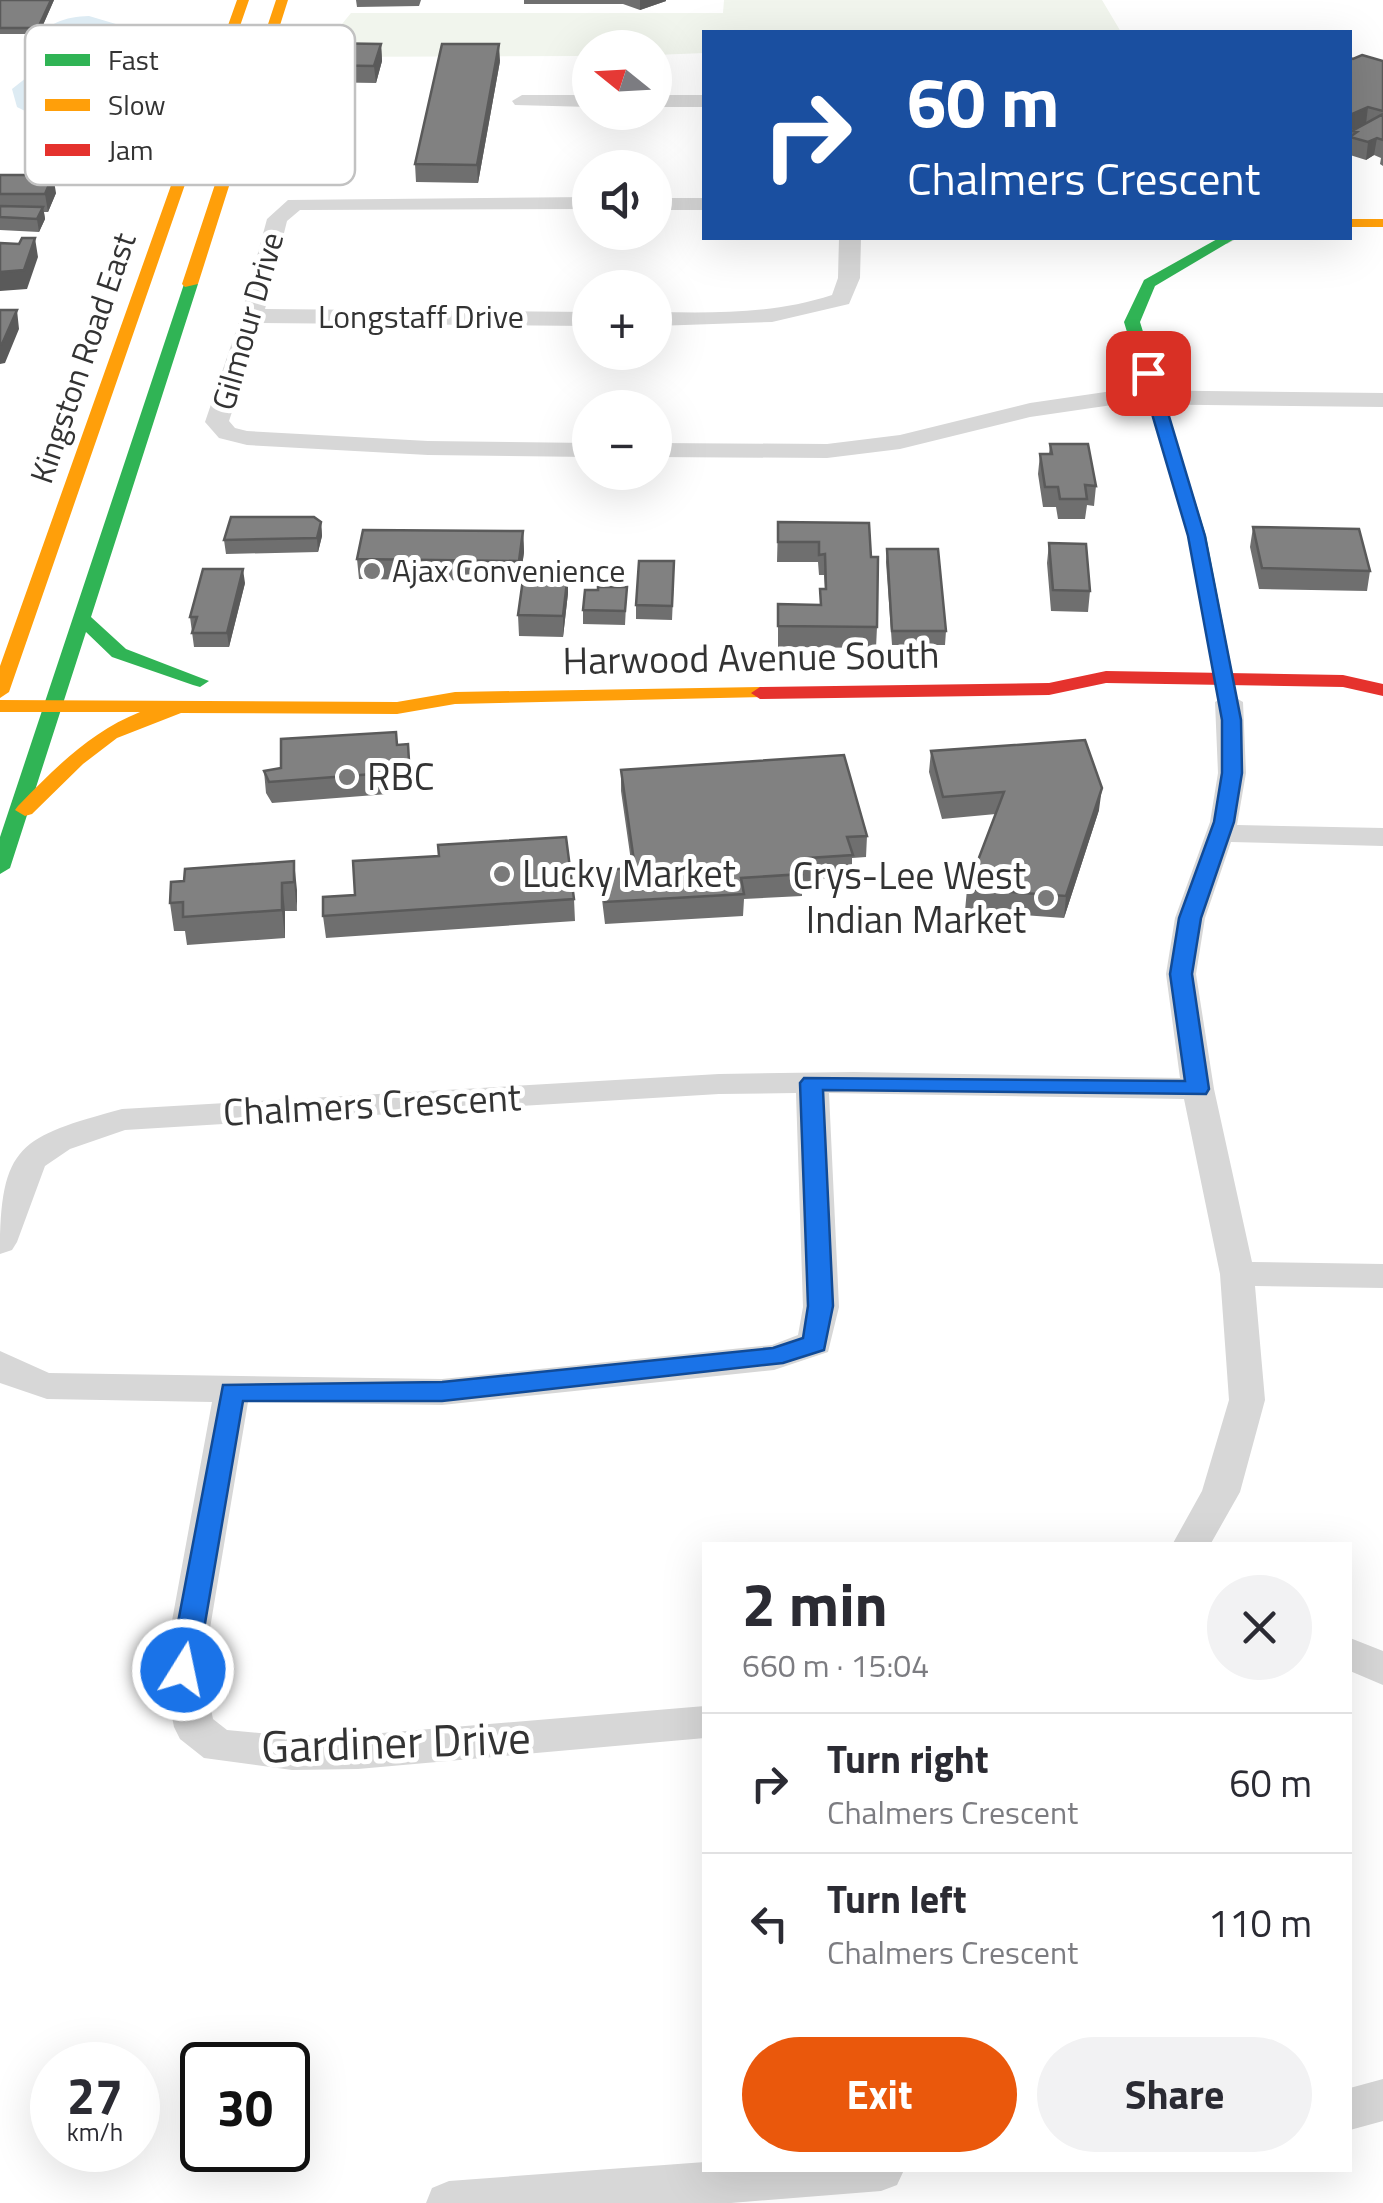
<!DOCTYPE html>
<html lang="en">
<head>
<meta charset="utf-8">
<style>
	body { margin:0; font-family:"Titillium Web",sans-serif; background:#f2f2f3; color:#2b2b33; height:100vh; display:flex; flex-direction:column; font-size:38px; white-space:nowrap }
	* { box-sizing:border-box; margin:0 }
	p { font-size:32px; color:#7c7c81 }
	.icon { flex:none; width:55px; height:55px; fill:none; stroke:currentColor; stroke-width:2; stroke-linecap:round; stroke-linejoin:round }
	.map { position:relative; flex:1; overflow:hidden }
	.side { position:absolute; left:702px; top:1542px; width:650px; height:630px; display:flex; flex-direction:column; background:#fff; border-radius:0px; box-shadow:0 10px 40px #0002 }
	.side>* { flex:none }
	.top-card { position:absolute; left:702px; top:30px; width:650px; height:210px; border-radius:0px; box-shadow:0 10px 40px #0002; background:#1a4fa0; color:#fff; overflow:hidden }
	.needle { width:65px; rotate:288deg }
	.tools { position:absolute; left:572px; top:30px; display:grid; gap:20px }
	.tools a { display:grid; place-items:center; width:100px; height:100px; border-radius:50%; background:#fff; box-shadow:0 10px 40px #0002; font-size:50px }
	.speed { position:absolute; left:30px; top:2042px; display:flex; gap:20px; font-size:50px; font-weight:700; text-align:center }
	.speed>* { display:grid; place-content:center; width:130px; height:130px; border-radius:50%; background:#fff; box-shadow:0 10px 40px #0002; line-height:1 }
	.speed small { font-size:25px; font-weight:400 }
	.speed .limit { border:5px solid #111; border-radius:15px; background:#fff; color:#111 }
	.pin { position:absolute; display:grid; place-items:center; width:85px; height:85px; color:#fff; margin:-42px; border-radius:20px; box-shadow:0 5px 15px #0006 }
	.me { position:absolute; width:110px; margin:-55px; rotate:10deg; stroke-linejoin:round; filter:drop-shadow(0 0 8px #0008) }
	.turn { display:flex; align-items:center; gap:35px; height:210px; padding:0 40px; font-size:45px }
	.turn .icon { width:130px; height:130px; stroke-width:2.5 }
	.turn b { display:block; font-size:70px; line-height:85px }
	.round { display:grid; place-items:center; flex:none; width:105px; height:105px; border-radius:52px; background:#f2f2f3 }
	.head { display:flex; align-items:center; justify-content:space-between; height:170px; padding:0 40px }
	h1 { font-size:60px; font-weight:700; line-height:75px }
	.primary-button { display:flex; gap:20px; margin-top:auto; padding:20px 40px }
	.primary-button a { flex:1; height:115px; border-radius:60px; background:#ea580c; color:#fff; font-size:40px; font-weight:700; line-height:115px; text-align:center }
	.primary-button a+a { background:#f2f2f3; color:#2b2b33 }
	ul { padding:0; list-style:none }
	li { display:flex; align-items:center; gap:30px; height:140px; padding:0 40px; border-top:2px solid #e1e1e2 }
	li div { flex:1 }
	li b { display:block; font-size:38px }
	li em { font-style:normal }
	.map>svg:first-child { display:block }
	.green { fill:#f1f5ed }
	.water { fill:#ddebf3 }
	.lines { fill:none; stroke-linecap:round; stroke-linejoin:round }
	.street { fill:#d7d7d7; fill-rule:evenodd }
	.fast { fill:#30b455; fill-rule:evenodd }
	.slow { fill:#ff9f0a; fill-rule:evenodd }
	.jam { fill:#e5322d; fill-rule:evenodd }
	.wall { fill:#6f6f6f }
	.shaded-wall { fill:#5a5a5a }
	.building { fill:#818181; stroke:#5a5a5a; stroke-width:2.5 }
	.route { fill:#1a73e8; stroke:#114b97; stroke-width:2.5 }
	.poi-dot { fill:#7a7a7a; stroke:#fff; stroke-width:4 }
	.labels { text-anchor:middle; stroke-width:10; stroke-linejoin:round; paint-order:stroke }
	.far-street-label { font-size:32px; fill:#333; stroke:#fff }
	.far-poi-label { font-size:32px; fill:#333; stroke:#fff; text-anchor:start }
	.street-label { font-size:38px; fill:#333; stroke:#fff }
	.poi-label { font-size:38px; fill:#333; stroke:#fff; text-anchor:start }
	.near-street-label { font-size:45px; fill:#333; stroke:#fff }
	.key { fill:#fff; stroke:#c2c2c2; stroke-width:2.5 }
	.key-label { font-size:28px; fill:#333 }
</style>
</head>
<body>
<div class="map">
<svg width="1383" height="2203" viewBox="0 0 1383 2203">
	<rect width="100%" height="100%" fill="#fff"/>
	<!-- green -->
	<path class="green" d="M 724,0 L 1102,0 L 1121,32 L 705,32 L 705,53 L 655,55 L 655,48 L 590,48 L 590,56 L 315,57 L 351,13 L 723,13 Z"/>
	<!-- water -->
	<path class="water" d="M 89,16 L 126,27 L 125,34 L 101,66 L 92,98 L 58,118 L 64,127 L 51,123 L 30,127 L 41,119 L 17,107 L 12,89 L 45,63 L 37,47 C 43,22 66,17 89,16 Z"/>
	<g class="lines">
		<!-- street -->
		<path class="street" d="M 522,95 L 590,95 L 590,107 L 515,105 L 512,101 Z
			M 655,95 L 705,95 L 705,107 L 655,107 Z
			M 590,197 L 590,209 L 300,210 L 287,221 L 265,309 L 590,312 L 590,326 L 261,323 L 229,421 L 235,428 L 247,431 L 428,441 L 590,443 L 590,457 L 428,455 L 247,445 L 219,438 L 205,422 L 241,316 L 267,219 L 288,200 Z
			M 655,198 L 705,198 L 705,210 L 655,210 Z
			M 839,238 L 861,238 L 860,278 L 849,304 L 772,322 L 655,326 L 655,312 C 715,313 774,314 832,295 L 838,278 Z
			M 1215,238 L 1238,238 L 1227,244 Z
			M 1119,390 L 1383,393 L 1383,407 L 1119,404 L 1030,417 L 900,449 L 827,458 L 655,457 L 655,443 L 827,444 L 900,435 L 1030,403 Z
			M 1229,694 L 1243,702 L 1246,773 L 1237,825 L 1383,828 L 1383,846 L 1231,842 L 1205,918 L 1196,974 L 1214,1089 L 1252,1262 L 1383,1264 L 1383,1288 L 1255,1286 L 1265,1400 L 1240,1492 L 1210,1545 L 1172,1545 L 1202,1491 L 1229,1400 L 1220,1274 L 1184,1099 L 829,1093 L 839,1307 L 828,1352 L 774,1370 L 442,1405 L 248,1402 L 203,1670 L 213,1719 L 227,1730 L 292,1736 L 358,1735 L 705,1706 L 705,1738 L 358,1769 L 292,1770 L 204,1758 L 180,1739 L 174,1727 L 163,1670 L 212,1402 L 47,1399 L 0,1383 L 0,1351 L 49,1373 L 442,1379 L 772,1345 L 798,1335 L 803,1307 L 796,1093 L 719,1094 L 125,1130 L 70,1149 L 45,1166 L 17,1242 L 12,1250 L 0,1254 C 0,1144 20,1137 122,1109 L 719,1074 L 854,1072 L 1180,1078 L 1166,974 L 1175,918 L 1210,822 L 1218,773 L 1215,702 Z
			M 1350,1638 L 1383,1651 L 1383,1685 L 1350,1671 Z
			M 1383,2079 L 1383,2121 L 1350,2130 L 1350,2088 Z
			M 705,2162 L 705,2170 L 904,2170 L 897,2185 L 881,2191 L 731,2203 L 426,2203 L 432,2188 L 449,2181 Z"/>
		<!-- fast -->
		<path class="fast" d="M 1219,238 L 1236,238 L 1155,286 L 1140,322 L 1206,536 L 1238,702 L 1229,708 L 1220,702 L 1188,536 L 1124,322 L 1144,280 Z
			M 185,281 L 198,284 L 91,617 L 126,649 L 209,681 L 200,687 L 193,685 L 112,657 L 86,632 L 10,868 L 0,874 L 0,837 Z"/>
		<!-- slow -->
		<path class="slow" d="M 237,0 L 249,0 L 9,692 L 0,698 L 0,666 Z
			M 276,0 L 288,0 L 198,284 L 185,287 L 182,284 Z
			M 1350,219 L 1383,219 L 1383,227 L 1350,227 Z
			M 760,687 L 769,693 L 767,697 L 455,704 L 397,714 L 181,713 L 117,738 L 83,764 L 32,814 L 25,816 L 15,810 L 18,806 C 55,768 90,732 140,712 L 0,712 L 0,700 L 397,702 L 455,692 Z"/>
		<!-- jam -->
		<path class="jam" d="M 1106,671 L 1343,675 L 1383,684 L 1383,696 L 1343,687 L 1106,683 L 1049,695 L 760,699 L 751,693 L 760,687 L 1049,683 Z"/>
	</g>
	<!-- wall -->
	<path class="wall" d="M 0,0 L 54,0 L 39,34 L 0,34 Z
		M 356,0 L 421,0 L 419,6 L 357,7 Z
		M 524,0 L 666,0 L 666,1 L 640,10 L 623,4 L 524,4 Z
		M 381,44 L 382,61 L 376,83 L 313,82 L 311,65 Z
		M 500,61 L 478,183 L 416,182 L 415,164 Z
		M 1383,61 L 1383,166 L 1380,164 L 1381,158 L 1374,155 L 1366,160 L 1350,155 L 1350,136 L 1352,131 L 1354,129 Z
		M 0,175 L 56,193 L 48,212 L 44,212 L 45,219 L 39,232 L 0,230 Z
		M 1050,444 L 1096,486 L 1094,506 L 1087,505 L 1085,519 L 1058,519 L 1056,507 L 1043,507 L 1038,474 L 1040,454 L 1049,454 Z
		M 321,522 L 322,536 L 318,552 L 226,554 L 224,540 Z
		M 778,522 L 869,523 L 877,627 L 876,648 L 778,647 L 778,604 L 820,605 L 820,589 L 825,589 L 824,575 L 819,575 L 818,562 L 777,562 Z
		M 1253,527 L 1370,571 L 1367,591 L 1259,589 L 1250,547 Z
		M 523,531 L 524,552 L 520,581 L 359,579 L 357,559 Z
		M 1049,543 L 1090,591 L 1088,612 L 1051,611 L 1047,563 Z
		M 887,549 L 946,631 L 945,645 L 892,645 L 886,562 Z
		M 674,575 L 672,620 L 636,619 L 636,605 Z
		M 245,583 L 229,647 L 194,647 L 190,617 Z
		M 627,587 L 625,625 L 583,624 L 583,610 Z
		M 568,593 L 563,637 L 519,636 L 518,615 Z
		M 408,744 L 411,782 L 400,783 L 401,793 L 272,803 L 266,793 L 264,771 L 397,745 Z
		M 931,751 L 1099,810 L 1064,918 L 965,911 L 967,889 L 996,814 L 942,819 L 929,772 Z
		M 621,770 L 867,836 L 866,857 L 852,858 L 852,877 L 811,880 L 810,888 L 802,888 L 802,896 L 744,899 L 743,916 L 605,924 L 601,891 L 601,870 L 632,868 L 621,791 Z
		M 294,861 L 297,911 L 285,911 L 285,938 L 187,945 L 185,931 L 174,931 L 170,903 L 184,881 Z
		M 574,899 L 575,921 L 326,938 L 323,916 Z"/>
	<!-- shaded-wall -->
	<path class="shaded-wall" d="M 51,0 L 54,0 L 39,34 L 38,28 Z
		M 640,0 L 666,0 L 666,1 L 640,10 Z
		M 381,44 L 382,61 L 376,83 L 374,66 Z
		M 499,44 L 500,61 L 478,183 L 477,165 Z
		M 1368,107 L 1366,124 L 1350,131 L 1350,115 Z
		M 1377,138 L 1374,155 L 1366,160 L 1368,142 Z
		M 53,175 L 56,193 L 48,212 L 45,194 Z
		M 43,207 L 45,219 L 39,232 L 37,219 Z
		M 35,238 L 38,257 L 27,289 L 0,291 L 0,272 Z
		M 17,310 L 19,329 L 5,363 L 0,364 L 0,344 Z
		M 321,522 L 322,536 L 318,552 L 317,538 Z
		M 523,531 L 524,552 L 520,581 L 519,561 Z
		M 243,569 L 245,583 L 229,647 L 227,633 Z
		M 568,573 L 568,593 L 563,637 L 563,616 Z
		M 1102,788 L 1099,810 L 1064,918 L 1066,896 Z
		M 294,861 L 297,890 L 297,911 L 294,882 Z
		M 282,883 L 285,911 L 285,938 L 282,910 Z"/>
	<!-- building -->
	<path class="building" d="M 0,0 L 51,0 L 38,28 L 0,28 Z
		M 319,43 L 381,44 L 374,66 L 311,65 Z
		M 442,44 L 499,44 L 477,165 L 415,164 Z
		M 1362,55 L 1383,61 L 1383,111 L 1368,107 L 1350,115 L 1350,58 L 1353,59 Z
		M 1383,114 L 1383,140 L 1377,138 L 1368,142 L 1350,137 L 1357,132 L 1352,131 Z
		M 0,175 L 53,175 L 45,194 L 0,194 Z
		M 0,206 L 43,207 L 37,219 L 0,217 Z
		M 22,238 L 35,238 L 24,270 L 0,272 L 0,243 L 19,244 Z
		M 0,310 L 17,310 L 2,344 L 0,344 Z
		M 1050,444 L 1088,444 L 1096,486 L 1085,485 L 1087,499 L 1060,499 L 1058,487 L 1045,487 L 1040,454 L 1052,454 Z
		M 231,517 L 314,517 L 321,522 L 317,538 L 224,540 Z
		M 778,522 L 869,523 L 871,557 L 878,557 L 877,627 L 778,626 L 778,604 L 821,605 L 820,589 L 826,589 L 825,554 L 819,555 L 819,542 L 778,542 Z
		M 1253,527 L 1359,529 L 1370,571 L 1262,568 Z
		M 363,530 L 523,531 L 519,561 L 357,559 Z
		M 1049,543 L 1086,544 L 1090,591 L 1053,590 Z
		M 887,549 L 938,549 L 946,631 L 892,631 Z
		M 639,561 L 674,561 L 672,606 L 636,605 Z
		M 203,569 L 243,569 L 227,633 L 192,633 L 197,617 L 190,617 Z
		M 524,572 L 568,573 L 563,616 L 518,615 Z
		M 598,587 L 627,587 L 625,611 L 583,610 L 585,590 L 598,590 Z
		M 396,732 L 397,745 L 408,744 L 409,761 L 399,761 L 399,772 L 269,782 L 264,771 L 281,768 L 281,739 Z
		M 1085,740 L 1102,788 L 1066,896 L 967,889 L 1004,792 L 943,797 L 931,751 Z
		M 844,755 L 867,836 L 847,837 L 853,855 L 809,858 L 811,866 L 800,866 L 802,874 L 741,878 L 744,894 L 605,902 L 601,870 L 635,868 L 621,770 Z
		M 566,837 L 574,899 L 323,916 L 323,897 L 355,895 L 353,861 L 439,856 L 438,845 Z
		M 294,861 L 294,882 L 282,883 L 282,910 L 183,917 L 183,902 L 170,903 L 171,882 L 184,881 L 185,869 Z"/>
	<!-- route -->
	<path class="route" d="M 1142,369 L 1156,373 L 1205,536 L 1241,720 L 1242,773 L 1234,822 L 1201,918 L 1192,974 L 1209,1089 L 1206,1094 L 823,1090 L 833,1306 L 824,1350 L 783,1363 L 442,1401 L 243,1401 L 197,1670 L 193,1677 L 183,1681 L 173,1677 L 169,1670 L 223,1385 L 442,1382 L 773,1348 L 803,1338 L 808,1306 L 800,1083 L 804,1078 L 1185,1081 L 1170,974 L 1179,918 L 1214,822 L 1222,773 L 1222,720 L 1188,536 L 1140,373 Z"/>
	<!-- markers -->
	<g class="poi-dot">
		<circle cx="372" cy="571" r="10"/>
		<circle cx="347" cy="777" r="10"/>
		<circle cx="502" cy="874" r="10"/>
		<circle cx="1046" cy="898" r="10"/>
	</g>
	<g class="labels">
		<!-- far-street labels -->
		<g class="far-street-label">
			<text x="421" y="328">Longstaff Drive</text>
			<text transform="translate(248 321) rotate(-74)" y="11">Gilmour Drive</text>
			<text transform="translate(83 358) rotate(-71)" y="11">Kingston Road East</text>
		</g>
		<!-- far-poi labels -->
		<g class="far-poi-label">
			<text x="392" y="582">Ajax Convenience</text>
		</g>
		<!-- street labels -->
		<g class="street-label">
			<text transform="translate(751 658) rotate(-1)" y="13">Harwood Avenue South</text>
			<text transform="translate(372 1105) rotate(-3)" y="13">Chalmers Crescent</text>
		</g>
		<!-- poi labels -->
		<g class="poi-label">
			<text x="367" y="790">RBC</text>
			<text x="522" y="887">Lucky Market</text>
			<text x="1026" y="889" text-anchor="end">Crys-Lee West<tspan x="1026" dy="44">Indian Market</tspan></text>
		</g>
		<!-- near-street labels -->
		<g class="near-street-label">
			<text transform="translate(396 1742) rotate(-2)" y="16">Gardiner Drive</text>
		</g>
	</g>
	<!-- legend -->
	<rect x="25" y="25" width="330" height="160" rx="15" class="key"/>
	<rect x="45" y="54" width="45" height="12" fill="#30b455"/>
	<rect x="45" y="99" width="45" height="12" fill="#ff9f0a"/>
	<rect x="45" y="144" width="45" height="12" fill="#e5322d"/>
	<g class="key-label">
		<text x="108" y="70">Fast</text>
		<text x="108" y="115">Slow</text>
		<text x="108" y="160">Jam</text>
	</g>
</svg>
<div class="tools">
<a><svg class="needle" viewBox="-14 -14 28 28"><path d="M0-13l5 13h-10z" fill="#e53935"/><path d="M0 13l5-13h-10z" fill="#7c7c81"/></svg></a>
<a><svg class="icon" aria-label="sound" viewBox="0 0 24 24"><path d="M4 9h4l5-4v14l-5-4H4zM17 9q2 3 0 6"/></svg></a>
<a>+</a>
<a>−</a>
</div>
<div class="speed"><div>27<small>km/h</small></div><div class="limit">30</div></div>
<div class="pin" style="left:1148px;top:373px;background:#d93025"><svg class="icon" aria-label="arrive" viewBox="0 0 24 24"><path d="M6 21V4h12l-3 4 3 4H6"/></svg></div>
<svg class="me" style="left:183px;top:1670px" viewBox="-20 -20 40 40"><circle r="17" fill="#1a73e8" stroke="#fff" stroke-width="3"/><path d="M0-11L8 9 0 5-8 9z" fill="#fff"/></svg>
<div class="top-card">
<div class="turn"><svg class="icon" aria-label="right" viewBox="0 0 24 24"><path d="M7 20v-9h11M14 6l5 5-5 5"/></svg><div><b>60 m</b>Chalmers Crescent</div></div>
</div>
<section class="side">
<div class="head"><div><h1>2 min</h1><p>660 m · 15:04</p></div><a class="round"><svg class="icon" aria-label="close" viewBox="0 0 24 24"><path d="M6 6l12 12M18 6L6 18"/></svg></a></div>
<ul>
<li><svg class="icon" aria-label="right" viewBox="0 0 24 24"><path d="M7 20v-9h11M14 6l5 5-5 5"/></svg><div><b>Turn right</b><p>Chalmers Crescent</p></div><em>60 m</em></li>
<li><svg class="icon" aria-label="left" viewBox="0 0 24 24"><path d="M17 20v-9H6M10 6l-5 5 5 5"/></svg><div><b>Turn left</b><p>Chalmers Crescent</p></div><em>110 m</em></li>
</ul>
<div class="primary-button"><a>Exit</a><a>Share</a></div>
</section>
</div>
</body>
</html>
